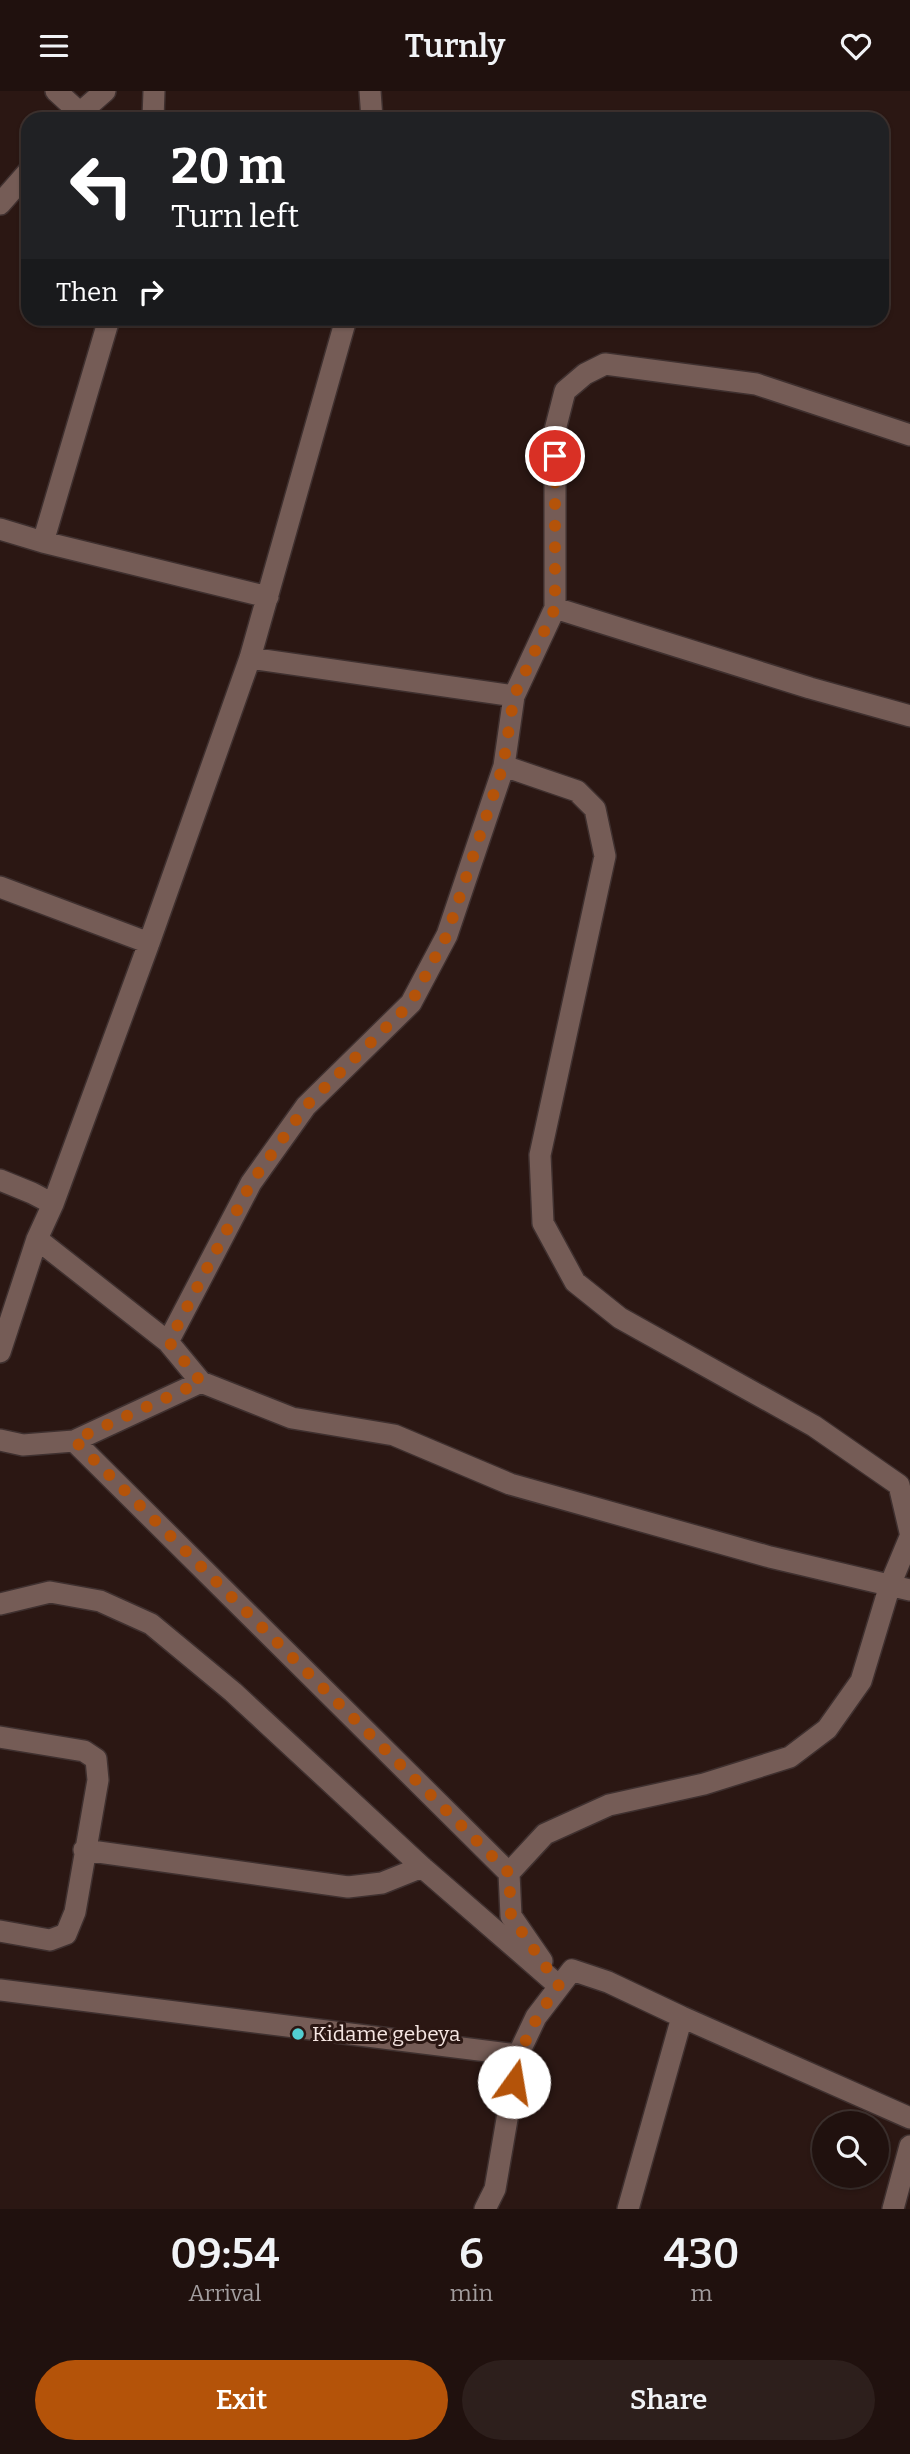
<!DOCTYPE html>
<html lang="en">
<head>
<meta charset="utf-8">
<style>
	body { margin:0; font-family:Bitter,serif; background:#2d1f1c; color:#f1f3f6; height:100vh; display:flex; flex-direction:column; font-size:26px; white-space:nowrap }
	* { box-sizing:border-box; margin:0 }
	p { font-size:23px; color:#a29d9e }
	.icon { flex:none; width:38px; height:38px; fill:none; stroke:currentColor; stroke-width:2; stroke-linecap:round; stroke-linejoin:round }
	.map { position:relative; height:2118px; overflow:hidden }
	.drawer { display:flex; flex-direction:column; background:#20110e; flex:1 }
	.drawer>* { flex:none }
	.guide { position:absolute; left:21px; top:21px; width:868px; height:214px; border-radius:21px; box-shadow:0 2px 5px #0004,0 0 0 2px #3d312e; background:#202124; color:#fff; overflow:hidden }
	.tools { position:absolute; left:812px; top:2020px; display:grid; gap:14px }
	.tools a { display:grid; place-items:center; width:77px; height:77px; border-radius:50%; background:#20110e; box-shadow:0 2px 5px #0004,0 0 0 2px #3d312e; font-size:35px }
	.pin { position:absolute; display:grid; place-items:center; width:60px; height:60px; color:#fff; margin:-30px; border:4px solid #fff; border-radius:50%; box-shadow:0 2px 7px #0007 }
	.me { position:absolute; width:77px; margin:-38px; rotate:13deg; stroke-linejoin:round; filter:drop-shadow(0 0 5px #0008) }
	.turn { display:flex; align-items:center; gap:24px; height:147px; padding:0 35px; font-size:32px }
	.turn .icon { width:91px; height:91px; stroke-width:2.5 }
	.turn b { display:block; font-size:49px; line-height:60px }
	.then { display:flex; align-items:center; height:66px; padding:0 35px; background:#0003; gap:14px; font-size:26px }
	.eta { display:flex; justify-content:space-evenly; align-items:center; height:119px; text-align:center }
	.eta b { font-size:42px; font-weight:600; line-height:49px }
	.action { display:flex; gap:14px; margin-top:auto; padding:14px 35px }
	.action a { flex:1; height:80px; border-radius:42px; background:#b45309; color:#fff; font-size:28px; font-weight:600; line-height:80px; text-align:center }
	.action a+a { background:#2d1f1c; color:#f1f3f6 }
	header { display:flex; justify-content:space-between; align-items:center; height:91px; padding:0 35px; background:#20110e; font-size:32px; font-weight:600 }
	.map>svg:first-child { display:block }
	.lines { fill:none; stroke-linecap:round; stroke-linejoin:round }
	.minor-casing { stroke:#3f302f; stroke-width:24 }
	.minor { stroke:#755c56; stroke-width:21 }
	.route { stroke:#b45309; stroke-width:12; stroke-dasharray:0 21.6 }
	.poi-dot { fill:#52cdd0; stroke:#2b1713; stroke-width:2.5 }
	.labels { text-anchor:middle; stroke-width:6; stroke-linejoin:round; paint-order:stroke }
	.poi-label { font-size:21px; fill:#f5e6e2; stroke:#2b1713; text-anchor:start }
</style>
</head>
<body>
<header><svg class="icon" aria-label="menu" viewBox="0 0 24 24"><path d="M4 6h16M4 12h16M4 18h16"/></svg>Turnly<svg class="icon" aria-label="heart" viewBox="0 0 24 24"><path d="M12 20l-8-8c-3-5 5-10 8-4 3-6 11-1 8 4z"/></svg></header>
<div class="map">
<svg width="910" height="2118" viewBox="0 0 910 2118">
	<rect width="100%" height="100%" fill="#2b1713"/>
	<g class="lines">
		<!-- minor casing -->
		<g class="minor-casing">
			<path id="minor" d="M 56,0 L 79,21
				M 370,0 L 372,28
				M 73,28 L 105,0
				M 153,28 L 154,0
				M 0,113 L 28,81
				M 0,438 L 43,451 L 268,506
				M 43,451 L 109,228
				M 555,517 L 810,597 L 910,625
				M 250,567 L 514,605
				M 504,675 L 577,700 L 595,718 L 605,765 L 540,1064 L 543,1132 L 575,1191 L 620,1227 L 814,1335 L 899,1394 L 910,1441
				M 0,796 L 149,852
				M 0,1089 L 32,1102 L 53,1113
				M 37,1148 L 168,1251 L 201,1291 L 292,1327 L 394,1344 L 510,1393 L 770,1466 L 910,1499
				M 168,1251 L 251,1092 L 306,1015 L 411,912 L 447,844 L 504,675 L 514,605 L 555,517 L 555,339 L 565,300 L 585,283 L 605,273 L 756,293 L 910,344
				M 0,1261 L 37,1148 L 53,1113 L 149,852 L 250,567 L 346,228
				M 0,1349 L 23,1354 L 74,1350 L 201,1291
				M 74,1350 L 509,1782
				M 0,1513 L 50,1501 L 100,1510 L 151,1533 L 233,1601 L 422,1776 L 559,1895
				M 0,1646 L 84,1660 L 96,1668 L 98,1689 L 75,1821 L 66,1843 L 50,1849 L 0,1840
				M 84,1759 L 348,1796 L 382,1792 L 422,1776
				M 542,1870 L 511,1825 L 509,1782 L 545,1743 L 609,1714 L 704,1693 L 790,1666 L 827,1638 L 861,1590 L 890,1494 L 910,1446
				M 0,1899 L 518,1964
				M 485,2118 L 495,2098 L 518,1964 L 536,1926 L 572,1879 L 608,1891 L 682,1926 L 910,2027
				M 628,2118 L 682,1926
				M 893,2118 L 910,2055"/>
		</g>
		<!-- minor -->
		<use href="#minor" class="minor"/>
	</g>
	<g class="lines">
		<!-- route -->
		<path class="route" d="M 514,1991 C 521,1951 535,1927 559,1895 L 511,1825 L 509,1782 L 74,1349 L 201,1291 L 169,1251 L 251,1092 L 306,1015 L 411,912 L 447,844 L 503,675 L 514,605 L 555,517 L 555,365"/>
	</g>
	<!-- markers -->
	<circle class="poi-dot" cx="298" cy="1943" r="7"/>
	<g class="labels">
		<!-- poi labels -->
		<g class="poi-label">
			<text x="312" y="1950">Kidame gebeya</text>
		</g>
	</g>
</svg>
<div class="tools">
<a><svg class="icon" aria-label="search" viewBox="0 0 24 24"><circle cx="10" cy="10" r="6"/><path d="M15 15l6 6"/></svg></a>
</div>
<div class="pin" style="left:555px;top:365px;background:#d93025"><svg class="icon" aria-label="arrive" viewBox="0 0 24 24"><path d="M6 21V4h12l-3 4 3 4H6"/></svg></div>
<svg class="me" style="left:514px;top:1991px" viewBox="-20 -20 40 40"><circle r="19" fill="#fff"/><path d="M0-13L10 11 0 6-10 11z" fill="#b45309"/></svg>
<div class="guide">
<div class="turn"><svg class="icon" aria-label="left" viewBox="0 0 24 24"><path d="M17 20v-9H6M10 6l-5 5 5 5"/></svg><div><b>20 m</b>Turn left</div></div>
<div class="then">Then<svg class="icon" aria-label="right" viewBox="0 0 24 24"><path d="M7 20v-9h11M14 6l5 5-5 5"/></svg></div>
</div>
</div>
<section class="drawer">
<div class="eta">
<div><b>09:54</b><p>Arrival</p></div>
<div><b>6</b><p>min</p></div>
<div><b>430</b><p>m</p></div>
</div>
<div class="action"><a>Exit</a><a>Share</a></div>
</section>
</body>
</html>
